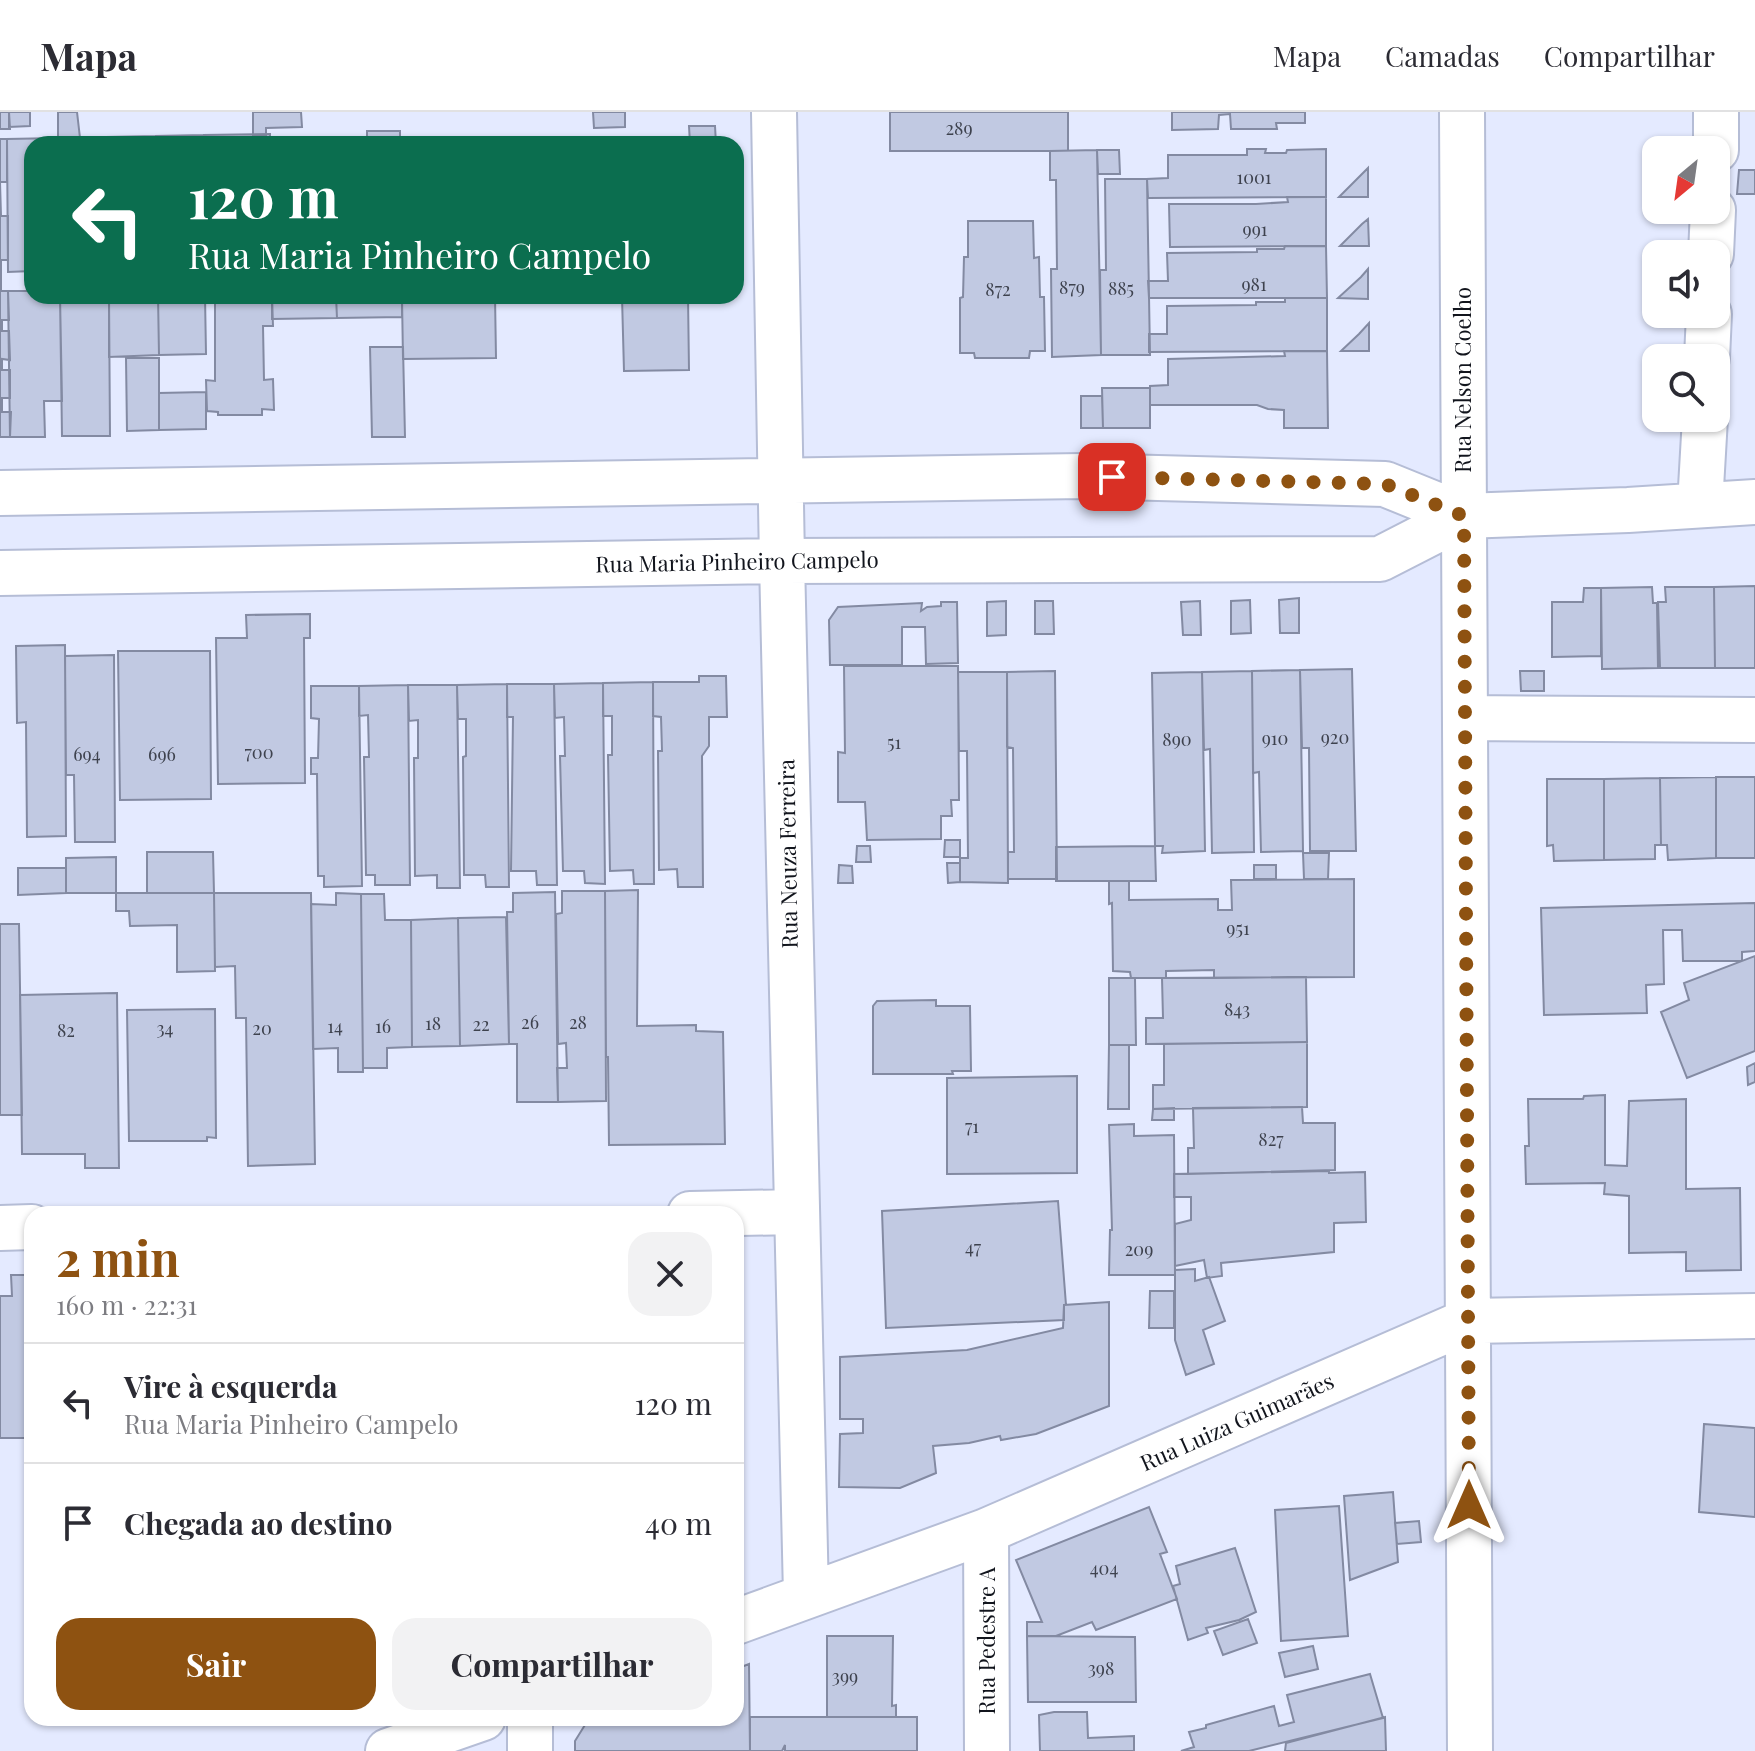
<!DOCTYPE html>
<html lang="pt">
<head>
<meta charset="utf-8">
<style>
	body { margin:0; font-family:"Playfair Display",serif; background:#f2f2f3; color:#2b2b33; height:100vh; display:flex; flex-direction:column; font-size:30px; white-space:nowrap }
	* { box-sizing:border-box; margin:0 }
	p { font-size:26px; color:#7c7c81 }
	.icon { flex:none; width:44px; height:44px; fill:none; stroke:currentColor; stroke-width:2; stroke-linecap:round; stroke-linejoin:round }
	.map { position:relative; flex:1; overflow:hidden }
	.details { position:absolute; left:24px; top:1094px; width:720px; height:520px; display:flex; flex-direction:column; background:#fff; border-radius:24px; box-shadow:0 2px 6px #0004 }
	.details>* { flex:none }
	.top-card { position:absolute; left:24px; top:24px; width:720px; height:168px; border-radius:24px; box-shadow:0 2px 6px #0004; background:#0b6e4f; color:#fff; overflow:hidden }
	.needle { width:52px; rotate:209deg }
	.tools { position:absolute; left:1642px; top:24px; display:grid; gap:16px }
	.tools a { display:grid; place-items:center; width:88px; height:88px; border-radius:16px; background:#fff; box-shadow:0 2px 6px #0004; font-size:40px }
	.pin { position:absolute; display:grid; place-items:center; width:68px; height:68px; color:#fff; margin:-34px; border-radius:16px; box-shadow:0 4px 12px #0006 }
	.me { position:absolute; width:88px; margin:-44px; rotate:0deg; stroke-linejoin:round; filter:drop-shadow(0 0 6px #0008) }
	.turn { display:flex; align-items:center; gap:28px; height:168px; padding:0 32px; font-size:36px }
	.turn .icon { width:104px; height:104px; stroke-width:2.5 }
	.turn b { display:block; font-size:56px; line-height:68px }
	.round { display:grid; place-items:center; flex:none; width:84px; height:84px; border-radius:24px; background:#f2f2f3 }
	.headline { display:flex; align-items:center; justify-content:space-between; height:136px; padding:0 32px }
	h1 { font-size:48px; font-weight:700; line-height:60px; color:#8e5211 }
	.action { display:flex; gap:16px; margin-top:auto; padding:16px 32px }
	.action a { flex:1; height:92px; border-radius:24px; background:#8e5211; color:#fff; font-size:32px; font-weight:700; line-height:92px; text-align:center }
	.action a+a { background:#f2f2f3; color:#2b2b33 }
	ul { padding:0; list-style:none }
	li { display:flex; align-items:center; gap:24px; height:120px; padding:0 32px; border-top:2px solid #e1e1e2 }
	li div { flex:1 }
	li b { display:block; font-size:30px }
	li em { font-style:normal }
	header { display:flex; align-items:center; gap:48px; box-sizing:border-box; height:112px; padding:0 40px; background:#fff; border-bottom:2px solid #e1e1e2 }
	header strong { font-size:38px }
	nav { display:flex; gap:44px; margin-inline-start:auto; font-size:28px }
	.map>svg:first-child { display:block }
	.building { fill:#c1c9e2; stroke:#838aa2; stroke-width:2 }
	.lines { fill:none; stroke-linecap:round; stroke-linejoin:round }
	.minor-casing { stroke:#b5bdd6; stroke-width:48 }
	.minor { stroke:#fff; stroke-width:44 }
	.route { stroke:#8e5211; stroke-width:14; stroke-dasharray:0 25.2 }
	.labels { text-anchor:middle; stroke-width:6; stroke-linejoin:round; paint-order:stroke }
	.number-label { font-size:18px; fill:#3e424e }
	.street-label { font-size:22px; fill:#12151d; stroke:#fff }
</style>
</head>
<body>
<header>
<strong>Mapa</strong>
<nav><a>Mapa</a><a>Camadas</a><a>Compartilhar</a></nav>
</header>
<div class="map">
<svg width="1755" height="1639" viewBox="0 0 1755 1639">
	<rect width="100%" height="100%" fill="#e4eaff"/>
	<!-- building -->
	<path class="building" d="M 0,0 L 9,0 L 10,17 L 0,17 Z
		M 9,0 L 30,0 L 30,14 L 9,15 Z
		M 58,0 L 77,0 L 80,26 L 58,26 Z
		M 253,0 L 301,0 L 302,15 L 266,16 L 266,23 L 253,23 Z
		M 593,0 L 625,0 L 625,15 L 594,16 Z
		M 890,0 L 1068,0 L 1068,39 L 890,39 Z
		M 1172,0 L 1305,0 L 1305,11 L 1276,11 L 1277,17 L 1231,17 L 1230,2 L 1219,3 L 1218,17 L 1172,18 Z
		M 689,14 L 715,14 L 716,32 L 690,32 Z
		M 367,19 L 400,19 L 400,32 L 367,32 Z
		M 270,22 L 270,32 L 204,32 L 204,23 Z
		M 204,23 L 204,32 L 156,32 L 156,24 Z
		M 156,24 L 156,32 L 107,32 L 107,25 Z
		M 58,26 L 58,32 L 32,32 L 32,159 L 8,160 L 7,27 Z
		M 0,27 L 7,27 L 7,70 L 0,70 L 1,104 L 8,104 L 8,148 L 1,148 L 1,179 L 8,179 L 9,208 L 2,208 L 2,219 L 9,219 L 10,248 L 2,247 L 2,258 L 10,258 L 10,286 L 2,286 L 2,300 L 11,300 L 10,325 L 0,325 Z
		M 1247,37 L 1266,37 L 1265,41 L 1286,41 L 1287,38 L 1326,37 L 1326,85 L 1148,86 L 1147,67 L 1168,66 L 1168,43 L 1247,43 Z
		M 1097,38 L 1101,243 L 1052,245 L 1051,157 L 1057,157 L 1056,68 L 1050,68 L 1050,39 Z
		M 1097,38 L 1119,38 L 1120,62 L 1098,62 Z
		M 1368,56 L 1368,85 L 1339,85 Z
		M 1739,58 L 1755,58 L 1755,82 L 1737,82 Z
		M 1105,67 L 1147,67 L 1150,243 L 1101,243 L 1100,158 L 1106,158 Z
		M 1287,85 L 1326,85 L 1326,134 L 1170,135 L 1169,92 L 1256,92 L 1288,90 Z
		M 1368,107 L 1369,134 L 1340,134 L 1362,112 Z
		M 968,109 L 1033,109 L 1034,146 L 1039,145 L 1040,185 L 1044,185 L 1045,239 L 1030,239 L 1029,246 L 975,246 L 974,241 L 960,241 L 960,186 L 963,185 L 964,145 L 968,145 Z
		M 1285,134 L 1326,134 L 1327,186 L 1149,186 L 1148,169 L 1168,169 L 1167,141 L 1257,140 L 1257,137 L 1284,137 Z
		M 1368,157 L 1368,187 L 1338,186 L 1361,165 Z
		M 8,179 L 32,179 L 32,184 L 60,184 L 62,289 L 44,289 L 45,325 L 10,325 Z
		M 60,184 L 109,184 L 110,324 L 62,324 Z
		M 109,184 L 158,184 L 159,243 L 109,245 Z
		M 158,184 L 205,184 L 206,242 L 159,243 Z
		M 215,184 L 272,184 L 273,214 L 263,214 L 264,268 L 273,267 L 274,298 L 262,297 L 262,303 L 218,303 L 218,300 L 207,299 L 206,268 L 215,269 Z
		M 272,184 L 336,184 L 337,206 L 272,207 Z
		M 336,184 L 402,184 L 402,205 L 337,206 Z
		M 429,184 L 495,184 L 496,246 L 403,247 L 402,186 Z
		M 610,184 L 688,184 L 689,258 L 624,259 L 622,185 Z
		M 1285,186 L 1327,186 L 1327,239 L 1149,240 L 1149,222 L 1167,222 L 1167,194 L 1256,193 L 1256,190 L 1285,190 Z
		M 1369,211 L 1369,239 L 1341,239 L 1359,222 Z
		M 370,235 L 403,235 L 405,325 L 372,325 Z
		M 1284,239 L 1327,239 L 1328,316 L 1284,316 L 1284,298 L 1268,297 L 1257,293 L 1150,293 L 1150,274 L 1168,273 L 1168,247 L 1285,244 Z
		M 126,246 L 159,246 L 159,318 L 127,319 Z
		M 1102,276 L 1150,276 L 1150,316 L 1103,316 Z
		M 206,280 L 206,317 L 159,318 L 159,281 Z
		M 1081,284 L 1102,284 L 1103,316 L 1081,316 Z
		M 1755,474 L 1755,556 L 1715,556 L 1714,475 Z
		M 1652,475 L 1653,491 L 1657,491 L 1658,556 L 1602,557 L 1601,476 Z
		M 1665,475 L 1714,475 L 1715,556 L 1660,556 L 1658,490 L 1666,490 Z
		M 1584,476 L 1601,476 L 1601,544 L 1552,545 L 1552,490 L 1583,490 Z
		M 1299,486 L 1299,521 L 1280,521 L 1279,488 Z
		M 1250,488 L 1251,521 L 1231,522 L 1231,489 Z
		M 1006,489 L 1006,523 L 987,524 L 987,490 Z
		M 1035,489 L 1053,489 L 1054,522 L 1035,522 Z
		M 1200,489 L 1201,523 L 1183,523 L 1181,490 Z
		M 941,490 L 957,490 L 958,551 L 926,552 L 925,515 L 902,515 L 902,553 L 830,553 L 829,508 L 838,495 L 922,491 L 921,499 L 927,495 L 941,494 Z
		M 310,502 L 310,526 L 304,526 L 305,671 L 218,672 L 216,526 L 247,526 L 246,503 Z
		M 65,533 L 66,724 L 27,725 L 26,610 L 17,611 L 16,534 Z
		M 118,539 L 210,539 L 211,687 L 120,688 Z
		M 114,543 L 115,730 L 75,730 L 74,663 L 66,663 L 65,544 Z
		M 844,554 L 958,554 L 959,688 L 951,688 L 952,704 L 941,704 L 941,727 L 867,728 L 865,690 L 838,690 L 838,640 L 845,641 Z
		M 1352,557 L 1356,739 L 1310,739 L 1309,636 L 1302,636 L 1300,558 Z
		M 1300,558 L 1303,739 L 1261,740 L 1259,660 L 1253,661 L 1252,559 Z
		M 1055,559 L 1057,767 L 1008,767 L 1008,740 L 1014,740 L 1013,636 L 1007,635 L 1007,560 Z
		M 1252,559 L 1254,740 L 1212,741 L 1210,637 L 1204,638 L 1202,560 Z
		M 1520,559 L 1544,559 L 1544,579 L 1521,579 Z
		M 958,560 L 1007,560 L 1008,771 L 960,770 L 960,746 L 968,746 L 967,639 L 959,639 Z
		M 1202,560 L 1205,739 L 1162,741 L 1163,734 L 1155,734 L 1152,561 Z
		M 699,564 L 726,564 L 727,605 L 709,605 L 709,634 L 702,644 L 703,775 L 678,775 L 677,757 L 659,758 L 658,639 L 662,639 L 661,605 L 653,604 L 653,570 L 699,570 Z
		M 653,570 L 654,772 L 634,772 L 633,758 L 610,759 L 608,643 L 612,643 L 612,604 L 603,604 L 603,571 Z
		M 603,571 L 605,772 L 585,771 L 584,759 L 563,759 L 560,644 L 565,644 L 564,605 L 555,606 L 554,572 Z
		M 507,572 L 509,775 L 486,775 L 485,763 L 464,763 L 463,645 L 466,644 L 466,607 L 458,607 L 457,573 Z
		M 507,572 L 554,572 L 557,773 L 537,773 L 536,759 L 511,759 L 513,605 L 507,605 Z
		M 408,573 L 410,773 L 375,773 L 375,763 L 366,763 L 364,645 L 369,645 L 368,603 L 359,604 L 359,574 Z
		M 408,573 L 457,573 L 460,776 L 437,776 L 437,763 L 415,764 L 414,646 L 418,646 L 418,608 L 409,609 Z
		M 311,574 L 359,574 L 362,774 L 324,775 L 324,764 L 318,764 L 317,662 L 311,662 L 311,646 L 318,646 L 319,607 L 311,606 Z
		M 1716,665 L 1755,665 L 1755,746 L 1716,746 Z
		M 1716,665 L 1716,746 L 1668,748 L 1667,733 L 1661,733 L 1660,666 Z
		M 1660,666 L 1661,733 L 1655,733 L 1655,747 L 1604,748 L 1604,667 Z
		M 1547,667 L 1604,667 L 1604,748 L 1554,749 L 1553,733 L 1547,734 Z
		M 945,728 L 960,728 L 960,745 L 944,745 Z
		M 857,734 L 870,734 L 871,750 L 856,750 Z
		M 1155,734 L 1156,769 L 1056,769 L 1056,735 Z
		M 147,740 L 213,740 L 214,781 L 147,781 Z
		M 1303,741 L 1329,741 L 1328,767 L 1304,767 Z
		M 116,745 L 116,781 L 66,781 L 66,746 Z
		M 947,751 L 960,751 L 960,770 L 948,771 Z
		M 839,753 L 852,754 L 853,771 L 838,771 Z
		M 1254,753 L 1276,753 L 1276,767 L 1254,767 Z
		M 18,756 L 66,756 L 66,781 L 18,783 Z
		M 1354,767 L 1354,865 L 1214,866 L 1214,858 L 1166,859 L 1166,866 L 1131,866 L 1130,860 L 1113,859 L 1112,791 L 1109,792 L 1109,769 L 1129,769 L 1129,788 L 1218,787 L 1218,798 L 1232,798 L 1231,768 Z
		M 638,778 L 637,914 L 696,913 L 696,919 L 723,920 L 725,1032 L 609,1033 L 608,945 L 606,945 L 605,779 Z
		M 562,779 L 605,779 L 606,989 L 558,990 L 557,956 L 567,956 L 566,931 L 558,932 L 556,802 L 562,801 Z
		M 555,780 L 558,990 L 517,990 L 517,932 L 509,932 L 507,800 L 513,800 L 513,781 Z
		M 116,781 L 214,781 L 215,859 L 177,860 L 177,813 L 130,814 L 129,799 L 116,799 Z
		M 214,781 L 311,781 L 315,1052 L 248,1054 L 246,906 L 236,906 L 235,854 L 215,855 Z
		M 336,781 L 361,782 L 363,960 L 338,960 L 338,936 L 313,937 L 311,792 L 336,793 Z
		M 361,782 L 384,782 L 385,808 L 411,808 L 412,935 L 387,936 L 387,956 L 363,956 Z
		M 1755,791 L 1755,839 L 1742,840 L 1742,849 L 1683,849 L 1682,818 L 1663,818 L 1664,872 L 1646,873 L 1647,901 L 1544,903 L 1541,796 Z
		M 506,805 L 509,932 L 460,934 L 458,806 Z
		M 458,806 L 460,934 L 412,935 L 411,808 Z
		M 0,812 L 19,812 L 22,1003 L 0,1003 Z
		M 1755,844 L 1755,939 L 1687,966 L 1661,900 L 1689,888 L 1684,871 Z
		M 1306,865 L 1307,930 L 1146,932 L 1146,906 L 1163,906 L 1162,866 Z
		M 1109,866 L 1135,866 L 1136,933 L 1109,933 Z
		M 117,881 L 119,1056 L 85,1056 L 85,1042 L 22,1042 L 20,883 Z
		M 936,888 L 936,894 L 970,894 L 971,959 L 952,959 L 953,962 L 873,962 L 873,894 L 877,889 Z
		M 215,897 L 216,1026 L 207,1025 L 207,1029 L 129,1029 L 127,898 Z
		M 1307,930 L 1307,995 L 1153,997 L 1153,973 L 1164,973 L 1164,932 Z
		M 1109,933 L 1129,933 L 1129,997 L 1108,997 Z
		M 1755,951 L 1755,970 L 1748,973 L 1747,955 Z
		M 1077,964 L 1077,1061 L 947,1062 L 947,966 Z
		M 1605,983 L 1605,1053 L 1627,1054 L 1629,989 L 1686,987 L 1686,1077 L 1740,1076 L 1741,1158 L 1686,1159 L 1686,1140 L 1629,1141 L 1629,1084 L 1604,1082 L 1605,1071 L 1526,1072 L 1525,1034 L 1529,1034 L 1528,987 L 1583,987 L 1584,984 Z
		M 1302,995 L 1303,1011 L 1335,1011 L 1335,1058 L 1188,1062 L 1188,1036 L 1194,1036 L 1193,996 Z
		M 1174,996 L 1174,1008 L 1152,1008 L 1153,997 Z
		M 1134,1012 L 1134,1024 L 1174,1023 L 1175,1163 L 1109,1163 L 1110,1118 L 1112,1118 L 1109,1013 Z
		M 1329,1059 L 1329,1061 L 1365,1060 L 1366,1110 L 1334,1111 L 1334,1140 L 1221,1151 L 1222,1164 L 1207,1166 L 1204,1148 L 1175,1154 L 1175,1112 L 1191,1108 L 1191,1085 L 1174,1085 L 1174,1062 Z
		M 1058,1089 L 1066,1193 L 1064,1193 L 1064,1208 L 886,1216 L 882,1099 Z
		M 1195,1157 L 1195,1169 L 1209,1165 L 1225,1209 L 1203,1218 L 1214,1252 L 1186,1263 L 1175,1228 L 1175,1158 Z
		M 11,1163 L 32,1163 L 32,1326 L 0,1326 L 0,1184 L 12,1184 Z
		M 1150,1179 L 1174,1179 L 1174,1216 L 1149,1216 Z
		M 1109,1190 L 1109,1294 L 1036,1322 L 1001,1328 L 1000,1324 L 969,1331 L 933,1334 L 936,1361 L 900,1376 L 839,1375 L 840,1322 L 863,1321 L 863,1307 L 840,1307 L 840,1245 L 967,1238 L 1063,1216 L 1064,1193 Z
		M 1704,1312 L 1755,1316 L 1755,1405 L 1699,1400 Z
		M 1393,1380 L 1398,1450 L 1350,1468 L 1344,1384 Z
		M 1339,1394 L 1348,1524 L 1281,1529 L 1275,1398 Z
		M 1149,1395 L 1167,1440 L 1160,1442 L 1177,1487 L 1096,1518 L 1092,1510 L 1056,1524 L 1027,1524 L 1027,1510 L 1042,1510 L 1016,1448 Z
		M 1419,1409 L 1421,1430 L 1397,1432 L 1395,1411 Z
		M 1235,1436 L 1256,1500 L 1239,1508 L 1206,1516 L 1208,1521 L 1188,1528 L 1173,1474 L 1180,1472 L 1176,1454 Z
		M 1248,1507 L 1257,1531 L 1223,1543 L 1214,1519 Z
		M 827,1524 L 893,1524 L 892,1594 L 896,1593 L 896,1605 L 827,1605 Z
		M 1027,1524 L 1135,1525 L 1136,1590 L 1028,1590 Z
		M 1313,1534 L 1318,1557 L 1285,1565 L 1279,1541 Z
		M 749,1552 L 750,1639 L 575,1639 L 575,1629 L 588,1608 L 595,1606 L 736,1606 L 736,1557 Z
		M 1370,1562 L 1383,1606 L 1249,1639 L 1181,1639 L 1194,1635 L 1189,1620 L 1206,1616 L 1206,1613 L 1274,1594 L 1279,1614 L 1294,1610 L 1287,1583 Z
		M 1054,1600 L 1087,1600 L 1088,1626 L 1134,1624 L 1134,1639 L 1040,1639 L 1039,1603 Z
		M 750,1605 L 917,1605 L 917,1639 L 785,1639 L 785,1633 L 782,1639 L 750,1639 Z
		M 1385,1605 L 1386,1639 L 1285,1639 L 1286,1631 Z"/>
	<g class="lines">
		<!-- minor casing -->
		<g class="minor-casing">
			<path id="minor" d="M 774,0 L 782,449 L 806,1483
				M 1462,0 L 1470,1639
				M 1716,38 L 1716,0
				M 1711,142 L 1713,98
				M 1707,246 L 1709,202
				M 0,381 L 1082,364 L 1385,372 L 1464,404 L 1628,398 L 1755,390
				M 1700,393 L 1705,306
				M 0,461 L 782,449 L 1380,447 L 1464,404
				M 1465,606 L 1755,608
				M 690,1102 L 796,1100
				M 0,1116 L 32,1115
				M 986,1419 L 987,1639
				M 736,1510 L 986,1419 L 1468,1209 L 1755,1204
				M 530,1606 L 530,1639
				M 388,1639 L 483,1606"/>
		</g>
		<!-- minor -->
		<use href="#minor" class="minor"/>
	</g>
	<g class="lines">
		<!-- route -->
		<path class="route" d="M 1112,365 L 1385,372 L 1464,404 L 1469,1393"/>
	</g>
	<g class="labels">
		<!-- number labels -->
		<g class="number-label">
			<text x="959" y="23">289</text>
			<text x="1254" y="72">1001</text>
			<text x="1255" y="124">991</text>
			<text x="1254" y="179">981</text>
			<text x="1072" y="182">879</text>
			<text x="1121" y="183">885</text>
			<text x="998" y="184">872</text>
			<text x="1335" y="632">920</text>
			<text x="1275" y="633">910</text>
			<text x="1177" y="634">890</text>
			<text x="894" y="637">51</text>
			<text x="259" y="647">700</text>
			<text x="87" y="649">694</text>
			<text x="162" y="649">696</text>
			<text x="1238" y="823">951</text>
			<text x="1237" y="904">843</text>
			<text x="530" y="917">26</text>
			<text x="578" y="917">28</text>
			<text x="433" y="918">18</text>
			<text x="481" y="919">22</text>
			<text x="335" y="921">14</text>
			<text x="383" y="921">16</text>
			<text x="165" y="923">34</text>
			<text x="262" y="923">20</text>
			<text x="66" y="925">82</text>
			<text x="972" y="1021">71</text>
			<text x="1271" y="1034">827</text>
			<text x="973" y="1142">47</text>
			<text x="1139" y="1144">209</text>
			<text x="1104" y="1463">404</text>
			<text x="1101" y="1563">398</text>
			<text x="845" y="1571">399</text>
		</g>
		<!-- street labels -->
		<g class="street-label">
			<text transform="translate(1463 268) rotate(-90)" y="8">Rua Nelson Coelho</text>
			<text transform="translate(737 450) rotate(-1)" y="8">Rua Maria Pinheiro Campelo</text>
			<text transform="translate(788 742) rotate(-91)" y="8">Rua Neuza Ferreira</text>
			<text transform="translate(1237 1310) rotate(-24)" y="8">Rua Luiza Guimarães</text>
			<text transform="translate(987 1529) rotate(-90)" y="8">Rua Pedestre A</text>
		</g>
	</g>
</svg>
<div class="tools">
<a><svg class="needle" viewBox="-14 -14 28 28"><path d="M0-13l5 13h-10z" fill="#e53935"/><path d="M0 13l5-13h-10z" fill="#7c7c81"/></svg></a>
<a><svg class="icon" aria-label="sound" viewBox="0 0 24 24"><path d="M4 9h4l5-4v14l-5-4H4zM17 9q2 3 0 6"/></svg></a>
<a><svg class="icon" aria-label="search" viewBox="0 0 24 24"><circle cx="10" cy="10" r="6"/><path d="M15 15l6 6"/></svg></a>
</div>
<div class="pin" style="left:1112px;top:365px;background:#d93025"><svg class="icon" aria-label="arrive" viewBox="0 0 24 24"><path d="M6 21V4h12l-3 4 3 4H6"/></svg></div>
<svg class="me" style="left:1469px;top:1393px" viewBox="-20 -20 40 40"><path d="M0-17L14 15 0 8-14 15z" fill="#8e5211" stroke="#fff" stroke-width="4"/></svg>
<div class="top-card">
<div class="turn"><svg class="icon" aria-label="left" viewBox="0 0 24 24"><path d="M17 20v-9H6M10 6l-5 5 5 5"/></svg><div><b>120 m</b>Rua Maria Pinheiro Campelo</div></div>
</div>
<section class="details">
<div class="headline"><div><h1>2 min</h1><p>160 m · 22:31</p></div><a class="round"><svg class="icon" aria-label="close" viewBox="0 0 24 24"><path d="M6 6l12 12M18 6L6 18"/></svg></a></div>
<ul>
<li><svg class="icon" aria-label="left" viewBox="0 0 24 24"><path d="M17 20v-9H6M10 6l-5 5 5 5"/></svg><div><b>Vire à esquerda</b><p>Rua Maria Pinheiro Campelo</p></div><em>120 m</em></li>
<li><svg class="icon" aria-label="arrive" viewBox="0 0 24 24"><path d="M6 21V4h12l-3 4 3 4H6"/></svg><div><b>Chegada ao destino</b></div><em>40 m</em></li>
</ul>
<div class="action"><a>Sair</a><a>Compartilhar</a></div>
</section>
</div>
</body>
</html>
